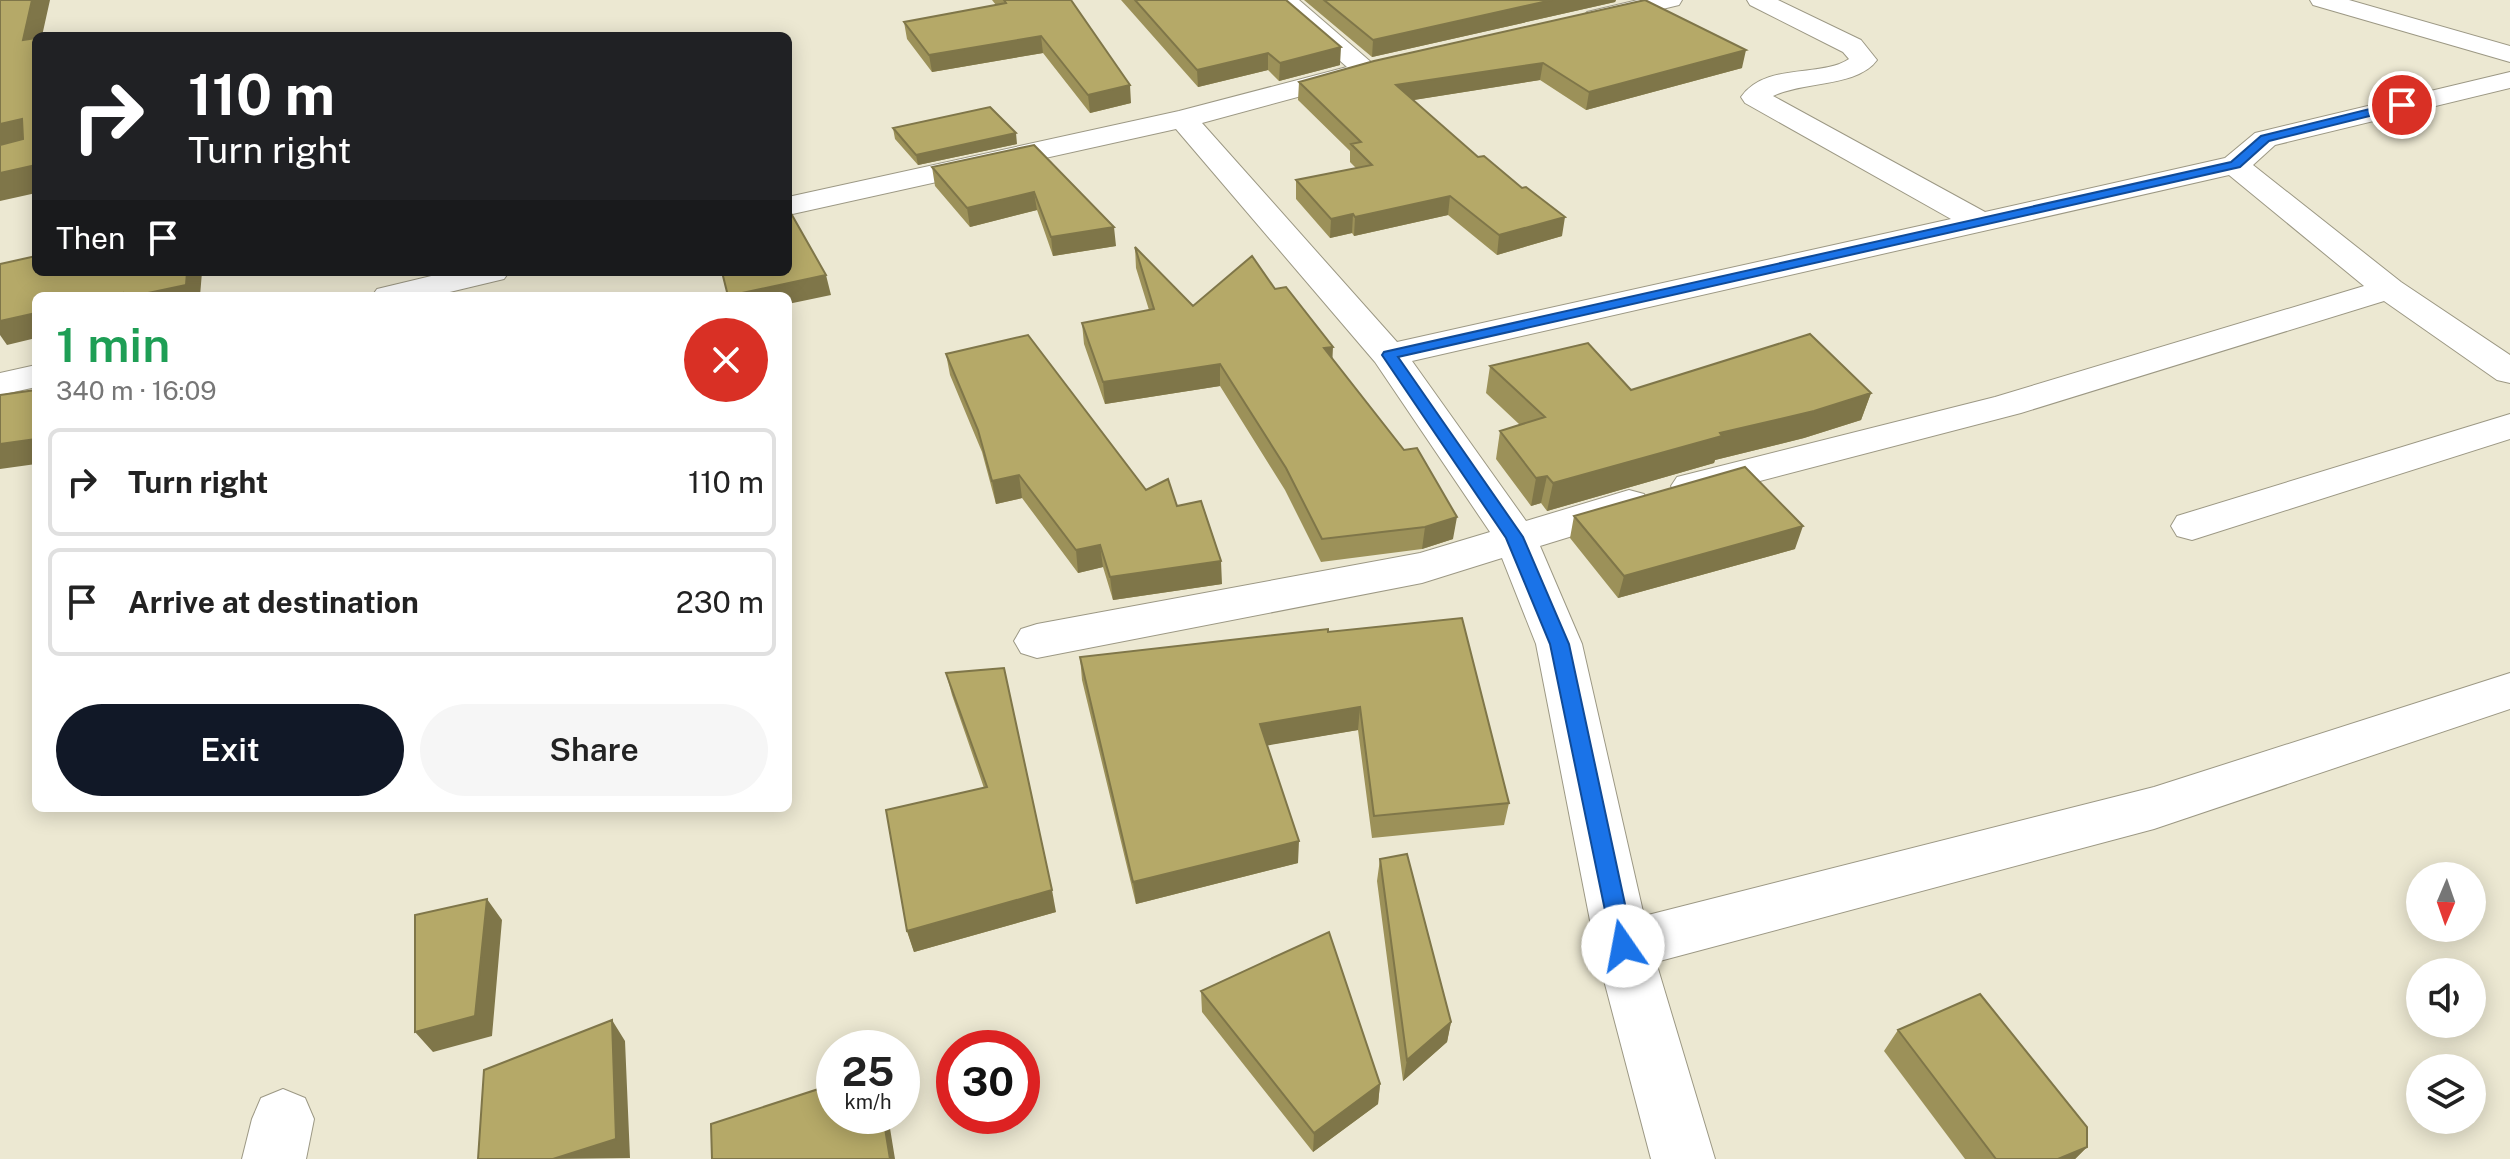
<!DOCTYPE html>
<html lang="en">
<head>
<meta charset="utf-8">
<style>
	body { margin:0; font-family:"Public Sans",sans-serif; background:#f6f6f6; color:#222; height:100vh; display:flex; flex-direction:column; font-size:30px; white-space:nowrap }
	* { box-sizing:border-box; margin:0 }
	p { font-size:26px; color:#767676 }
	.icon { flex:none; width:44px; height:44px; fill:none; stroke:currentColor; stroke-width:2; stroke-linecap:round; stroke-linejoin:round }
	.map { position:relative; flex:1; overflow:hidden }
	.details { position:absolute; left:32px; top:292px; width:760px; height:520px; display:flex; flex-direction:column; background:#fff; border-radius:12px; box-shadow:0 4px 20px #0003 }
	.details>* { flex:none }
	.banner { position:absolute; left:32px; top:32px; width:760px; height:244px; border-radius:12px; box-shadow:0 4px 20px #0003; background:#202124; color:#fff; overflow:hidden }
	.needle { width:52px; rotate:182deg }
	.fabs { position:absolute; left:2406px; top:862px; display:grid; gap:16px }
	.fabs a { display:grid; place-items:center; width:80px; height:80px; border-radius:50%; background:#fff; box-shadow:0 4px 20px #0003; font-size:40px }
	.speed { position:absolute; left:816px; top:1030px; display:flex; gap:16px; font-size:40px; font-weight:700; text-align:center }
	.speed>* { display:grid; place-content:center; width:104px; height:104px; border-radius:50%; background:#fff; box-shadow:0 4px 20px #0003; line-height:1 }
	.speed small { font-size:20px; font-weight:400 }
	.speed .limit { border:12px solid #d22; background:#fff; color:#111 }
	.pin { position:absolute; display:grid; place-items:center; width:68px; height:68px; color:#fff; margin:-34px; border:4px solid #fff; border-radius:50%; box-shadow:0 2px 8px #0007 }
	.me { position:absolute; width:88px; margin:-44px; rotate:348deg; stroke-linejoin:round; filter:drop-shadow(0 0 6px #0008) }
	.turn { display:flex; align-items:center; gap:28px; height:168px; padding:0 24px; font-size:36px }
	.turn .icon { width:104px; height:104px; stroke-width:2.5 }
	.turn b { display:block; font-size:56px; line-height:68px }
	.then { display:flex; align-items:center; height:76px; padding:0 24px; background:#0003; gap:16px; font-size:30px }
	.round { display:grid; place-items:center; flex:none; width:84px; height:84px; border-radius:42px; background:#f6f6f6 }
	.overview { display:flex; align-items:center; justify-content:space-between; height:136px; padding:0 24px }
	h1 { font-size:48px; font-weight:600; line-height:60px; color:#1e9e55 }
	.action { display:flex; gap:16px; margin-top:auto; padding:16px 24px }
	.action a { flex:1; height:92px; border-radius:48px; background:#111827; color:#fff; font-size:32px; font-weight:600; line-height:92px; text-align:center }
	.action a+a { background:#f6f6f6; color:#222 }
	ul { padding:0; list-style:none }
	li { display:flex; align-items:center; gap:24px; height:108px; margin:0 16px 12px; padding:0 8px; border:4px solid #e0e0e0; border-radius:12px }
	li div { flex:1 }
	li b { display:block; font-size:30px }
	li em { font-style:normal }
	.map>svg:first-child { display:block }
	.lines { fill:none; stroke-linecap:round; stroke-linejoin:round }
	.minor-casing { stroke:#9c9884; stroke-width:2 }
	.major-casing { stroke:#9c9884; stroke-width:2 }
	.minor { fill:#fff; fill-rule:evenodd }
	.major { fill:#fff; fill-rule:evenodd }
	.wall { fill:#9c9159 }
	.shaded-wall { fill:#7f7649 }
	.building { fill:#b5a968; stroke:#7f7649; stroke-width:2 }
	.route { fill:#1a73e8; stroke:#114b97; stroke-width:2 }
</style>
</head>
<body>
<div class="map">
<svg width="2510" height="1159" viewBox="0 0 2510 1159">
	<rect width="100%" height="100%" fill="#ece8d2"/>
	<g class="lines">
		<!-- minor casing -->
		<g class="minor-casing">
			<path id="minor" d="M 1272,0 L 1299,0 L 1379,69 L 1368,78 L 1202,123 L 1397,342 L 1951,219 L 1745,103 L 1741,97 C 1765,62 1821,78 1849,59 L 1843,52 L 1750,5 L 1747,0 L 1778,0 L 1861,40 L 1877,60 C 1858,87 1804,81 1773,96 L 1985,212 L 2225,158 L 2255,133 L 2510,72 L 2510,88 L 2275,145 L 2253,165 L 2401,282 L 2510,355 L 2510,383 L 2497,380 L 2384,301 L 2021,413 L 1691,499 L 1677,495 L 1671,486 L 1677,477 L 1995,397 L 2364,286 L 2229,175 L 1412,361 L 1526,521 L 1629,490 L 1644,494 L 1650,504 L 1644,514 L 1540,546 L 1582,644 L 1644,916 L 2154,787 L 2510,673 L 2510,709 L 2154,829 L 1656,962 L 1715,1159 L 1651,1159 L 1595,946 L 1536,644 L 1502,558 L 1422,583 L 1037,658 L 1021,653 L 1014,641 L 1021,629 L 1037,624 L 1420,553 L 1490,532 L 1375,362 L 1176,129 L 788,215 L 788,197 L 1179,111 L 1347,67 Z
				M 1638,0 L 1682,0 L 1679,5 L 1596,25 L 1587,22 L 1583,17 L 1587,12 Z
				M 448,272 L 509,272 L 504,279 L 433,296 L 372,296 L 377,289 Z
				M 36,365 L 36,387 L 0,395 L 0,373 Z
				M 2510,414 L 2510,439 L 2192,540 L 2177,536 L 2171,526 L 2177,516 Z
				M 283,1089 L 305,1098 L 314,1119 L 306,1159 L 242,1159 L 252,1119 L 261,1098 Z"/>
		</g>
		<!-- major casing -->
		<g class="major-casing">
			<path id="major" d="M 2310,0 L 2349,0 L 2510,46 L 2510,62 L 2313,5 Z"/>
		</g>
		<!-- minor -->
		<use href="#minor" class="minor"/>
		<!-- major -->
		<use href="#major" class="major"/>
	</g>
	<!-- wall -->
	<path class="wall" d="M 992,0 L 1071,0 L 1131,103 L 1090,113 L 1043,53 L 932,72 L 907,39 L 904,22 L 996,5 Z
		M 1121,0 L 1286,0 L 1340,65 L 1279,81 L 1268,70 L 1198,87 Z
		M 1304,0 L 1616,0 L 1615,2 L 1372,57 Z
		M 1645,0 L 1742,68 L 1586,110 L 1540,80 L 1413,100 L 1562,236 L 1497,255 L 1448,215 L 1354,236 L 1352,233 L 1330,238 L 1296,199 L 1296,180 L 1356,168 L 1350,162 L 1350,151 L 1298,100 L 1299,82 Z
		M 893,128 L 1017,144 L 918,165 L 895,139 Z
		M 1034,145 L 1116,246 L 1053,256 L 1037,210 L 970,227 L 935,186 L 932,167 Z
		M 1135,247 L 1193,306 L 1275,289 L 1332,358 L 1453,539 L 1422,549 L 1321,562 L 1285,490 L 1220,386 L 1105,404 L 1084,344 L 1082,323 L 1149,310 L 1136,268 Z
		M 946,354 L 1146,490 L 1177,506 L 1222,584 L 1113,600 L 1103,567 L 1078,573 L 1022,498 L 996,504 L 982,452 L 950,375 Z
		M 1490,366 L 1631,390 L 1871,393 L 1861,420 L 1804,438 L 1715,460 L 1714,463 L 1547,511 L 1541,503 L 1531,506 L 1496,459 L 1500,431 L 1520,425 L 1486,393 Z
		M 1574,516 L 1795,549 L 1618,598 L 1570,538 Z
		M 1328,632 L 1509,803 L 1504,825 L 1372,838 L 1358,730 L 1267,745 L 1298,863 L 1136,904 L 1082,680 L 1080,657 Z
		M 946,673 L 1056,912 L 914,952 L 907,931 L 984,788 L 952,695 Z
		M 1380,859 L 1451,1022 L 1447,1042 L 1403,1081 L 1377,881 Z
		M 1201,991 L 1380,1084 L 1378,1104 L 1313,1152 L 1202,1012 Z
		M 1898,1030 L 2087,1147 L 2075,1159 L 1965,1159 L 1884,1051 Z"/>
	<!-- shaded-wall -->
	<path class="shaded-wall" d="M 32,0 L 50,0 L 42,36 L 36,36 L 36,61 L 23,40 Z
		M 1552,0 L 1616,0 L 1615,2 L 1372,57 L 1373,40 Z
		M 1041,36 L 1043,53 L 932,72 L 929,55 Z
		M 1341,47 L 1340,65 L 1279,81 L 1280,63 Z
		M 1746,50 L 1742,68 L 1586,110 L 1589,92 Z
		M 1268,53 L 1268,70 L 1198,87 L 1197,70 Z
		M 1543,63 L 1540,80 L 1395,103 L 1396,85 Z
		M 1130,85 L 1131,103 L 1090,113 L 1088,95 Z
		M 22,119 L 36,140 L 0,151 L 0,124 Z
		M 1016,133 L 1017,144 L 918,165 L 916,155 Z
		M 36,165 L 36,193 L 0,201 L 0,173 Z
		M 1034,192 L 1037,210 L 970,227 L 967,208 Z
		M 1450,196 L 1448,215 L 1354,236 L 1355,217 Z
		M 1353,214 L 1352,233 L 1330,238 L 1331,219 Z
		M 1565,217 L 1562,236 L 1497,255 L 1499,235 Z
		M 1114,227 L 1116,246 L 1053,256 L 1051,237 Z
		M 187,272 L 202,272 L 200,296 L 134,296 Z
		M 826,275 L 831,295 L 788,304 L 788,296 L 728,296 Z
		M 36,313 L 36,338 L 7,345 L 0,335 L 0,321 Z
		M 1333,347 L 1332,368 L 1324,348 Z
		M 1220,364 L 1220,386 L 1105,404 L 1103,382 Z
		M 1871,393 L 1861,420 L 1804,438 L 1715,460 L 1714,463 L 1547,511 L 1553,483 L 1720,433 Z
		M 36,439 L 36,464 L 0,469 L 0,444 Z
		M 1019,475 L 1022,498 L 996,504 L 992,481 Z
		M 1547,476 L 1541,503 L 1531,506 L 1536,478 Z
		M 1457,517 L 1453,539 L 1422,549 L 1425,527 Z
		M 1803,526 L 1795,549 L 1618,598 L 1624,576 Z
		M 1100,545 L 1103,567 L 1078,573 L 1076,550 Z
		M 1221,561 L 1222,584 L 1113,600 L 1110,577 Z
		M 1360,707 L 1358,730 L 1259,747 L 1260,724 Z
		M 1299,841 L 1298,863 L 1136,904 L 1133,882 Z
		M 1052,890 L 1056,912 L 914,952 L 907,931 Z
		M 487,899 L 502,920 L 492,1036 L 433,1052 L 415,1032 Z
		M 612,1020 L 625,1041 L 630,1158 L 553,1159 Z
		M 1451,1022 L 1447,1042 L 1403,1081 L 1407,1060 Z
		M 1380,1084 L 1378,1104 L 1313,1152 L 1314,1133 Z
		M 883,1116 L 888,1116 L 895,1159 L 890,1159 Z
		M 2087,1147 L 2075,1159 L 2058,1159 Z"/>
	<!-- building -->
	<path class="building" d="M 0,0 L 32,0 L 23,40 L 36,38 L 36,165 L 0,173 L 0,145 L 23,139 L 22,119 L 0,124 Z
		M 1004,0 L 1071,0 L 1130,85 L 1088,95 L 1041,36 L 929,55 L 904,22 L 1006,3 Z
		M 1135,0 L 1286,0 L 1341,47 L 1280,63 L 1268,53 L 1197,70 Z
		M 1324,0 L 1552,0 L 1373,40 Z
		M 1645,0 L 1746,50 L 1589,92 L 1543,63 L 1396,85 L 1478,157 L 1484,156 L 1522,188 L 1526,187 L 1565,217 L 1499,235 L 1450,196 L 1355,217 L 1353,214 L 1331,219 L 1296,180 L 1372,165 L 1351,144 L 1361,142 L 1299,82 L 1374,61 Z
		M 990,107 L 1016,133 L 916,155 L 893,128 Z
		M 1034,145 L 1114,227 L 1051,237 L 1034,192 L 967,208 L 932,167 Z
		M 788,208 L 826,275 L 728,296 L 722,272 L 788,272 Z
		M 1135,247 L 1193,306 L 1252,256 L 1275,289 L 1286,287 L 1333,347 L 1324,348 L 1404,450 L 1417,448 L 1457,517 L 1425,527 L 1322,539 L 1286,468 L 1220,364 L 1103,382 L 1082,323 L 1154,309 Z
		M 36,256 L 36,272 L 187,272 L 186,285 L 134,296 L 123,296 L 123,293 L 109,296 L 36,296 L 36,313 L 0,321 L 0,264 Z
		M 1810,334 L 1871,393 L 1814,411 L 1720,433 L 1722,436 L 1553,483 L 1547,476 L 1536,478 L 1500,431 L 1545,417 L 1490,366 L 1588,343 L 1631,390 Z
		M 1028,335 L 1146,490 L 1168,479 L 1177,506 L 1201,501 L 1221,561 L 1110,577 L 1100,545 L 1076,550 L 1019,475 L 992,481 L 978,430 L 946,354 Z
		M 36,390 L 36,439 L 0,444 L 0,395 Z
		M 1745,467 L 1803,526 L 1624,576 L 1574,516 Z
		M 1462,618 L 1509,803 L 1374,816 L 1360,707 L 1260,724 L 1299,841 L 1133,882 L 1080,657 L 1328,629 L 1328,632 Z
		M 1004,668 L 1052,890 L 907,931 L 886,810 L 987,787 L 946,673 Z
		M 1407,854 L 1451,1022 L 1407,1060 L 1380,859 Z
		M 487,899 L 475,1016 L 415,1032 L 415,915 Z
		M 1329,932 L 1380,1084 L 1314,1133 L 1201,991 Z
		M 1980,994 L 2087,1127 L 2087,1147 L 2058,1159 L 1996,1159 L 1898,1030 Z
		M 612,1020 L 616,1139 L 553,1159 L 478,1159 L 484,1070 Z
		M 834,1084 L 834,1116 L 883,1116 L 890,1159 L 712,1159 L 711,1124 Z"/>
	<!-- route -->
	<path class="route" d="M 2402,101 L 2406,102 L 2406,107 L 2269,141 L 2240,167 L 1398,357 L 1523,537 L 1569,644 L 1634,946 L 1631,954 L 1623,957 L 1614,954 L 1550,644 L 1506,538 L 1382,355 L 1384,352 L 2231,162 L 2261,136 Z"/>
</svg>
<div class="fabs">
<a><svg class="needle" viewBox="-14 -14 28 28"><path d="M0-13l5 13h-10z" fill="#e53935"/><path d="M0 13l5-13h-10z" fill="#767676"/></svg></a>
<a><svg class="icon" aria-label="sound" viewBox="0 0 24 24"><path d="M4 9h4l5-4v14l-5-4H4zM17 9q2 3 0 6"/></svg></a>
<a><svg class="icon" aria-label="layers" viewBox="0 0 24 24"><path d="M12 4l9 5-9 5-9-5zM3 14l9 5 9-5"/></svg></a>
</div>
<div class="speed"><div>25<small>km/h</small></div><div class="limit">30</div></div>
<div class="pin" style="left:2402px;top:105px;background:#d93025"><svg class="icon" aria-label="arrive" viewBox="0 0 24 24"><path d="M6 21V4h12l-3 4 3 4H6"/></svg></div>
<svg class="me" style="left:1623px;top:946px" viewBox="-20 -20 40 40"><circle r="19" fill="#fff"/><path d="M0-13L10 11 0 6-10 11z" fill="#1a73e8"/></svg>
<div class="banner">
<div class="turn"><svg class="icon" aria-label="right" viewBox="0 0 24 24"><path d="M7 20v-9h11M14 6l5 5-5 5"/></svg><div><b>110 m</b>Turn right</div></div>
<div class="then">Then<svg class="icon" aria-label="arrive" viewBox="0 0 24 24"><path d="M6 21V4h12l-3 4 3 4H6"/></svg></div>
</div>
<section class="details">
<div class="overview"><div><h1>1 min</h1><p>340 m · 16:09</p></div><a class="round" style="background:#d93025;color:#fff"><svg class="icon" aria-label="close" viewBox="0 0 24 24"><path d="M6 6l12 12M18 6L6 18"/></svg></a></div>
<ul>
<li><svg class="icon" aria-label="right" viewBox="0 0 24 24"><path d="M7 20v-9h11M14 6l5 5-5 5"/></svg><div><b>Turn right</b></div><em>110 m</em></li>
<li><svg class="icon" aria-label="arrive" viewBox="0 0 24 24"><path d="M6 21V4h12l-3 4 3 4H6"/></svg><div><b>Arrive at destination</b></div><em>230 m</em></li>
</ul>
<div class="action"><a>Exit</a><a>Share</a></div>
</section>
</div>
</body>
</html>
